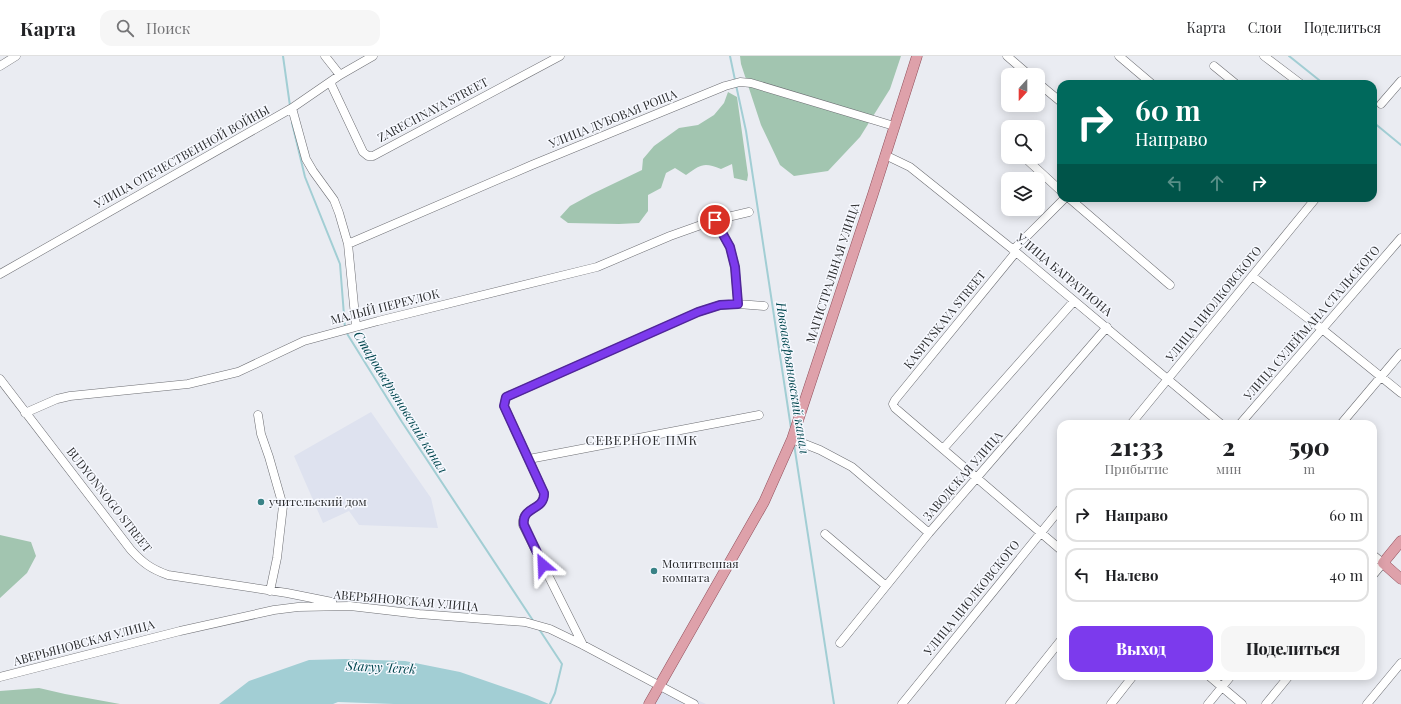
<!DOCTYPE html>
<html lang="ru">
<head>
<meta charset="utf-8">
<style>
	body { margin:0; font-family:"Playfair Display",serif; background:#f6f6f6; color:#202124; height:100vh; display:flex; flex-direction:column; font-size:15px; white-space:nowrap }
	* { box-sizing:border-box; margin:0 }
	p { font-size:13px; color:#757577 }
	.icon { flex:none; width:22px; height:22px; fill:none; stroke:currentColor; stroke-width:2; stroke-linecap:round; stroke-linejoin:round }
	.map { position:relative; flex:1; overflow:hidden }
	.panel { position:absolute; left:1057px; top:364px; width:320px; height:260px; display:flex; flex-direction:column; background:#fff; border-radius:12px; box-shadow:0 2px 10px #0003 }
	.panel>* { flex:none }
	.guide { position:absolute; left:1057px; top:24px; width:320px; height:122px; border-radius:12px; box-shadow:0 2px 10px #0003; background:#00695c; color:#fff; overflow:hidden }
	.needle { width:26px; rotate:201deg }
	.fabs { position:absolute; left:1001px; top:12px; display:grid; gap:8px }
	.fabs a { display:grid; place-items:center; width:44px; height:44px; border-radius:8px; background:#fff; box-shadow:0 2px 10px #0003; font-size:20px }
	.pin { position:absolute; display:grid; place-items:center; width:34px; height:34px; color:#fff; margin:-17px; border:2px solid #fff; border-radius:50%; box-shadow:0 1px 4px #0007 }
	.me { position:absolute; width:44px; margin:-22px; rotate:334deg; stroke-linejoin:round; filter:drop-shadow(0 0 3px #0008) }
	.turn { display:flex; align-items:center; gap:14px; height:84px; padding:0 12px; font-size:18px }
	.turn .icon { width:52px; height:52px; stroke-width:2.5 }
	.turn b { display:block; font-size:28px; line-height:34px }
	.lanes { display:flex; align-items:center; height:38px; padding:0 12px; background:#0003; justify-content:center; gap:20px; direction:ltr }
	.lanes .off { opacity:.35 }
	.eta { display:flex; justify-content:space-evenly; align-items:center; height:68px; text-align:center }
	.eta b { font-size:24px; font-weight:800; line-height:28px }
	.primary-button { display:flex; gap:8px; margin-top:auto; padding:8px 12px }
	.primary-button a { flex:1; height:46px; border-radius:12px; background:#7c3aed; color:#fff; font-size:16px; font-weight:800; line-height:46px; text-align:center }
	.primary-button a+a { background:#f6f6f6; color:#202124 }
	ul { padding:0; list-style:none }
	li { display:flex; align-items:center; gap:12px; height:54px; margin:0 8px 6px; padding:0 4px; border:2px solid #e0e0e0; border-radius:12px }
	li div { flex:1 }
	li b { display:block; font-size:15px }
	li em { font-style:normal }
	header { display:flex; align-items:center; gap:24px; box-sizing:border-box; height:56px; padding:0 20px; background:#fff; border-bottom:1px solid #e0e0e0 }
	header strong { font-size:19px }
	nav { display:flex; gap:22px; margin-inline-start:auto; font-size:14px }
	.search { width:280px; height:36px; background:#f6f6f6; display:flex; align-items:center; gap:10px; box-sizing:border-box; padding:0 14px; border-radius:12px; color:#757577; font-size:15px }
	.map>svg:first-child { display:block }
	.built { fill:#dee2ef }
	.forest { fill:#a2c5b0 }
	.water { fill:#a2ced4 }
	.lines { fill:none; stroke-linecap:round; stroke-linejoin:round }
	.stream { stroke:#a2ced4; stroke-width:2 }
	.minor-casing { stroke:#6d6e73; stroke-width:9 }
	.major-casing { stroke:#914f5b; stroke-width:11 }
	.minor { stroke:#fff; stroke-width:8 }
	.major { stroke:#dea1aa; stroke-width:10 }
	.route-casing { stroke:#51269a; stroke-width:10 }
	.route { stroke:#7c3aed; stroke-width:7 }
	.poi-dot { fill:#398286; stroke:#f7f9ff; stroke-width:1.5 }
	.labels { text-anchor:middle; stroke-width:3; stroke-linejoin:round; paint-order:stroke }
	.street-label { font-size:12px; fill:#2c2d2f; stroke:#f7f9ff }
	.poi-label { font-size:12px; fill:#2c2d2f; stroke:#f7f9ff; text-anchor:start }
	.water-label { font-size:13px; font-style:italic; fill:#01464e; stroke:#f7f9ff }
	.neighbourhood-label { font-size:13px; letter-spacing:1px; fill:#2c2d2f; stroke:#f7f9ff }
</style>
</head>
<body>
<header>
<strong>Карта</strong>
<div class="search"><svg class="icon" aria-label="search" viewBox="0 0 24 24"><circle cx="10" cy="10" r="6"/><path d="M15 15l6 6"/></svg>Поиск</div>
<nav><a>Карта</a><a>Слои</a><a>Поделиться</a></nav>
</header>
<div class="map">
<svg width="1401" height="648" viewBox="0 0 1401 648">
	<rect width="100%" height="100%" fill="#eaecf2"/>
	<!-- built -->
	<path class="built" d="M 371,356 L 431,442 L 438,472 L 359,469 L 349,455 L 323,467 L 294,400 Z
		M 659,626 L 706,648 L 647,648 Z"/>
	<!-- forest -->
	<path class="forest" d="M 740,0 L 901,0 L 890,33 L 860,81 L 828,115 L 794,120 L 780,109 L 761,69 L 741,8 Z
		M 728,36 L 737,41 L 748,119 L 747,125 L 734,122 L 732,108 L 721,113 C 704,106 701,108 686,119 L 675,112 L 666,117 L 661,132 L 648,139 L 648,155 L 639,167 L 619,168 L 568,167 L 560,161 L 570,150 L 592,138 L 642,114 L 643,103 L 654,90 L 679,72 L 698,69 L 714,59 L 724,47 Z
		M 0,479 L 31,486 L 36,500 L 27,517 L 0,542 Z
		M 39,632 L 65,638 L 120,648 L 0,648 L 0,635 Z"/>
	<!-- water -->
	<path class="water" d="M 345,603 L 405,605 L 460,616 L 527,639 L 549,648 L 394,648 L 338,646 L 333,648 L 219,648 L 249,625 L 309,604 Z"/>
	<g class="lines">
		<!-- stream -->
		<path class="stream" d="M 283,0 L 290,50
			M 730,0 L 735,24
			M 1289,0 L 1324,28
			M 736,29 L 746,75 L 791,372
			M 1373,66 L 1401,89
			M 292,67 L 305,121 L 340,208 L 345,272
			M 346,276 L 402,366 L 534,566
			M 794,388 L 834,648
			M 539,573 L 562,608 L 555,637 L 550,648"/>
		<!-- minor casing -->
		<g class="minor-casing">
			<path id="minor" d="M 325,0 L 340,19
				M 1007,0 L 1029,19
				M 1119,0 L 1152,28
				M 1264,0 L 1301,28
				M 0,10 L 16,0
				M 1214,10 L 1236,28
				M 330,26 L 363,96 L 368,100 L 373,100 L 560,0
				M 1038,27 L 1061,46
				M 1381,48 L 1401,25
				M 292,52 L 306,103 L 313,115 L 334,144 L 339,157 L 348,188 L 356,270
				M 885,99 L 910,111 L 1016,196 L 1221,368
				M 1024,101 L 1061,135
				M 1069,142 L 1170,229
				M 715,164 L 730,191 L 735,211 L 738,248
				M 348,188 L 532,109 L 725,30 L 740,26 L 751,27 L 894,70
				M 1013,194 L 1065,142
				M 1016,196 L 895,344 L 893,348 L 895,352 L 1061,494
				M 0,218 L 292,52 L 340,19 L 373,0
				M 1252,220 L 1322,273 L 1401,337
				M 0,323 L 131,494 C 143,507 151,513 168,519 L 287,537 L 332,546
				M 25,357 L 57,343 L 70,340 L 188,328 L 238,316 L 304,285 L 378,265 L 597,211 L 670,180 L 715,164 L 749,156
				M 258,359 L 261,378 L 269,401 L 283,450 L 277,502 L 270,535
				M 1131,368 L 1316,142
				M 1240,368 L 1401,182
				M 1341,368 L 1401,297
				M 792,383 L 820,394 L 852,411 L 929,477
				M 943,393 L 1074,245
				M 529,403 L 759,359
				M 825,478 L 886,530
				M 1373,499 L 1383,507 L 1373,519
				M 840,587 L 929,477 L 1107,271
				M 583,589 L 523,469 C 521,450 545,455 544,437 L 504,350 L 506,341 L 698,256 L 720,249 L 738,248 L 764,250
				M 1209,620 L 1242,648
				M 0,621 L 180,575 L 274,554 L 298,551 L 350,550 L 419,558 L 525,566 L 550,573 L 583,589 L 694,648
				M 902,648 L 1061,452
				M 1010,648 L 1061,584
				M 1111,648 L 1133,620
				M 1208,648 L 1231,620
				M 1266,648 L 1289,620
				M 1367,648 L 1401,607"/>
		</g>
		<!-- major casing -->
		<g class="major-casing">
			<path id="major" d="M 1401,485 L 1383,507 L 1401,523
				M 649,648 L 764,446 L 792,383 L 873,138 L 917,0"/>
		</g>
		<!-- minor -->
		<use href="#minor" class="minor"/>
		<!-- major -->
		<use href="#major" class="major"/>
	</g>
	<g class="lines">
		<!-- route casing -->
		<g class="route-casing">
			<path id="route" d="M 543,509 L 524,469 C 521,450 545,455 544,437 L 504,350 L 506,341 L 698,256 L 720,249 L 738,248 L 735,211 L 730,191 L 715,164"/>
		</g>
		<!-- route -->
		<use href="#route" class="route"/>
	</g>
	<!-- markers -->
	<g class="poi-dot">
		<circle cx="261" cy="446" r="4"/>
		<circle cx="654" cy="515" r="4"/>
	</g>
	<g class="labels">
		<!-- street labels -->
		<g class="street-label">
			<text transform="translate(433 54) rotate(-28)" y="4">ZARECHNAYA STREET</text>
			<text transform="translate(613 63) rotate(-22)" y="4">УЛИЦА ДУБОВАЯ РОЩА</text>
			<text transform="translate(182 101) rotate(-29)" y="4">УЛИЦА ОТЕЧЕСТВЕННОЙ ВОЙНЫ</text>
			<text transform="translate(833 217) rotate(-72)" y="4">МАГИСТРАЛЬНАЯ УЛИЦА</text>
			<text transform="translate(1064 219) rotate(40)" y="4">УЛИЦА БАГРАТИОНА</text>
			<text transform="translate(1214 248) rotate(-51)" y="4">УЛИЦА ЦИОЛКОВСКОГО</text>
			<text transform="translate(385 251) rotate(-14)" y="4">МАЛЫЙ ПЕРЕУЛОК</text>
			<text transform="translate(945 264) rotate(-51)" y="4">KASPIYSKAYA STREET</text>
			<text transform="translate(1312 267) rotate(-49)" y="4">УЛИЦА СУЛЕЙМАНА СТАЛЬСКОГО</text>
			<text transform="translate(963 420) rotate(-49)" y="4">ЗАВОДСКАЯ УЛИЦА</text>
			<text transform="translate(109 444) rotate(52)" y="4">BUDYONNOGO STREET</text>
			<text transform="translate(972 542) rotate(-51)" y="4">УЛИЦА ЦИОЛКОВСКОГО</text>
			<text transform="translate(406 545) rotate(5)" y="4">АВЕРЬЯНОВСКАЯ УЛИЦА</text>
			<text transform="translate(84 587) rotate(-15)" y="4">АВЕРЬЯНОВСКАЯ УЛИЦА</text>
		</g>
		<!-- poi labels -->
		<g class="poi-label">
			<text x="269" y="450">учительский дом</text>
			<text x="662" y="512">Молитвенная<tspan x="662" dy="14">комната</tspan></text>
		</g>
		<!-- water labels -->
		<g class="water-label">
			<text transform="translate(793 322) rotate(81)" y="5">Новоаверьяновский канал</text>
			<text transform="translate(401 346) rotate(58)" y="5">Староаверьяновский канал</text>
			<text transform="translate(381 611) rotate(3)" y="5">Staryy Terek</text>
		</g>
		<!-- neighbourhood labels -->
		<g class="neighbourhood-label">
			<text x="642" y="389">СЕВЕРНОЕ ПМК</text>
		</g>
	</g>
</svg>
<div class="fabs">
<a><svg class="needle" viewBox="-14 -14 28 28"><path d="M0-13l5 13h-10z" fill="#e53935"/><path d="M0 13l5-13h-10z" fill="#757577"/></svg></a>
<a><svg class="icon" aria-label="search" viewBox="0 0 24 24"><circle cx="10" cy="10" r="6"/><path d="M15 15l6 6"/></svg></a>
<a><svg class="icon" aria-label="layers" viewBox="0 0 24 24"><path d="M12 4l9 5-9 5-9-5zM3 14l9 5 9-5"/></svg></a>
</div>
<div class="pin" style="left:715px;top:164px;background:#d93025"><svg class="icon" aria-label="arrive" viewBox="0 0 24 24"><path d="M6 21V4h12l-3 4 3 4H6"/></svg></div>
<svg class="me" style="left:543px;top:509px" viewBox="-20 -20 40 40"><path d="M0-17L14 15 0 8-14 15z" fill="#7c3aed" stroke="#fff" stroke-width="4"/></svg>
<div class="guide">
<div class="turn"><svg class="icon" aria-label="right" viewBox="0 0 24 24"><path d="M7 20v-9h11M14 6l5 5-5 5"/></svg><div><b>60 m</b>Направо</div></div>
<div class="lanes"><svg class="icon off" aria-label="left" viewBox="0 0 24 24"><path d="M17 20v-9H6M10 6l-5 5 5 5"/></svg><svg class="icon off" aria-label="ahead" viewBox="0 0 24 24"><path d="M12 20V5M6 11l6-6 6 6"/></svg><svg class="icon" aria-label="right" viewBox="0 0 24 24"><path d="M7 20v-9h11M14 6l5 5-5 5"/></svg></div>
</div>
<section class="panel">
<div class="eta">
<div><b>21:33</b><p>Прибытие</p></div>
<div><b>2</b><p>мин</p></div>
<div><b>590</b><p>m</p></div>
</div>
<ul>
<li><svg class="icon" aria-label="right" viewBox="0 0 24 24"><path d="M7 20v-9h11M14 6l5 5-5 5"/></svg><div><b>Направо</b></div><em>60 m</em></li>
<li><svg class="icon" aria-label="left" viewBox="0 0 24 24"><path d="M17 20v-9H6M10 6l-5 5 5 5"/></svg><div><b>Налево</b></div><em>40 m</em></li>
</ul>
<div class="primary-button"><a>Выход</a><a>Поделиться</a></div>
</section>
</div>
</body>
</html>
